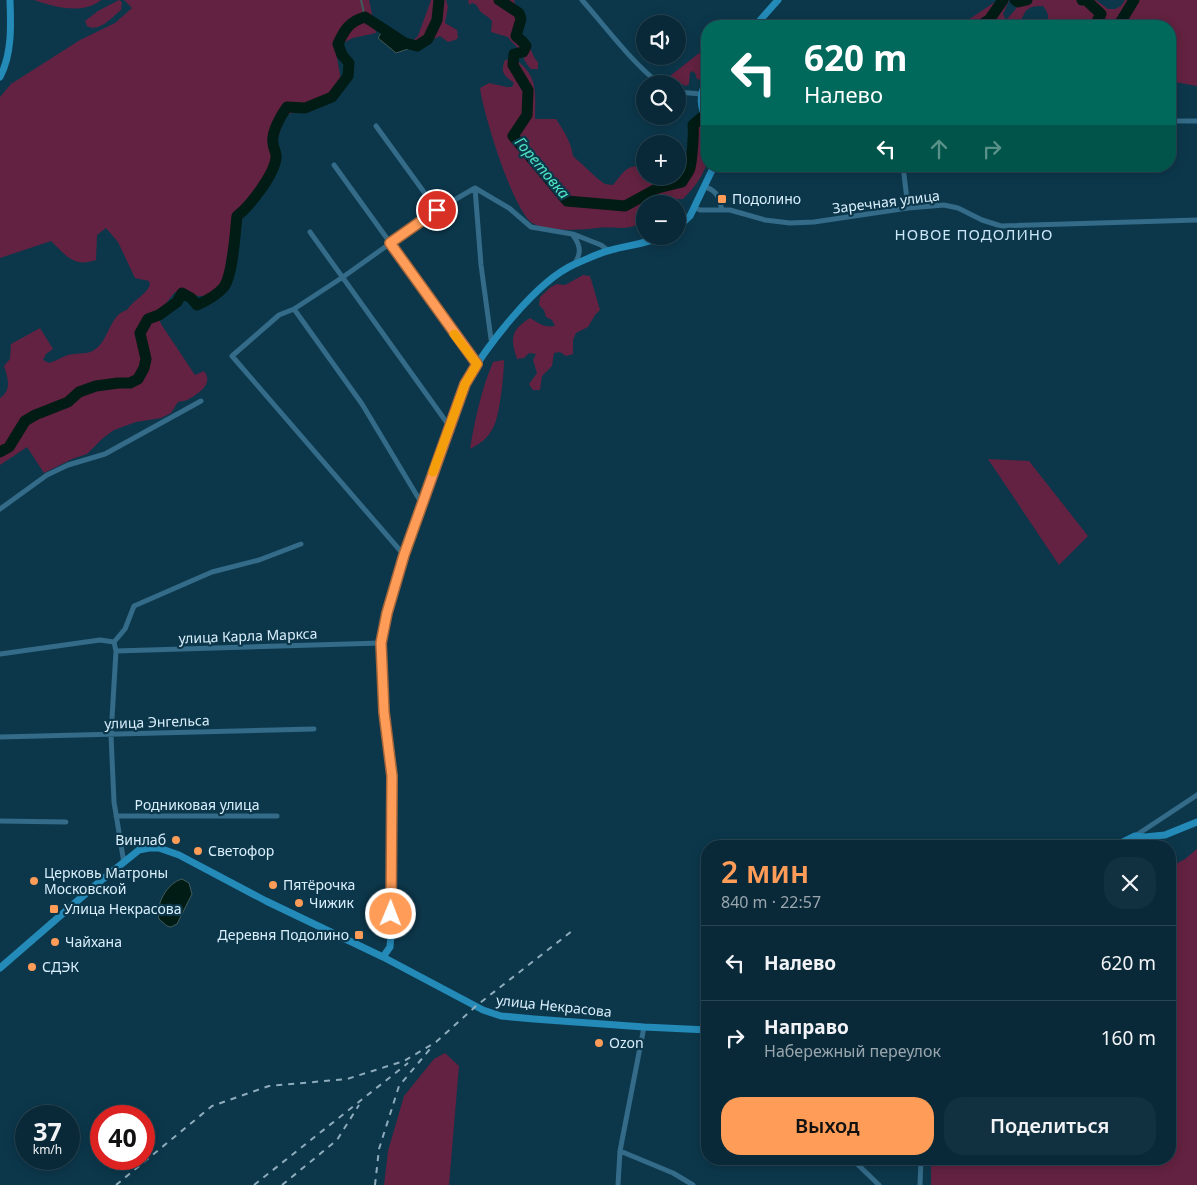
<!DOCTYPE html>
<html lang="ru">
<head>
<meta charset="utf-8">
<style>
	body { margin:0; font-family:"Noto Sans",sans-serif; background:#123140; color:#f1f3f6; height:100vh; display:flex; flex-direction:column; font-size:19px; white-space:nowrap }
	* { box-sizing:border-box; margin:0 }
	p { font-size:16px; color:#99a6ae }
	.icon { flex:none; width:28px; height:28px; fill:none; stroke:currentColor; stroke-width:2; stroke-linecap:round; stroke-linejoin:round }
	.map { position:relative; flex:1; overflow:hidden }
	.panel { position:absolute; left:701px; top:840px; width:475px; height:325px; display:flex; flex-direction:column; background:#092938; border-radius:20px; box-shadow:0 2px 12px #0003,0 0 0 1px #294553 }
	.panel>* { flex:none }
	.hud { position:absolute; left:701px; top:20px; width:475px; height:152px; border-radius:20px; box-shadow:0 2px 12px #0003,0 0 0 1px #294553; background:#00695c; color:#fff; overflow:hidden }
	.fabs { position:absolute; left:636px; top:15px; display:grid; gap:10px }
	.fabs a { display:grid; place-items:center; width:50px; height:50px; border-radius:50%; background:#092938; box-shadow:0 2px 12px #0003,0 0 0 1px #294553; font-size:25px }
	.speed { position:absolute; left:15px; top:1105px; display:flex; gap:10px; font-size:25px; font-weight:700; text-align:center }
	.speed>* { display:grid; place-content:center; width:65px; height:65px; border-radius:50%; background:#092938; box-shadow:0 2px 12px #0003,0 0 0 1px #294553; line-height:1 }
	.speed small { font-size:12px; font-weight:400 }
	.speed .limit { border:8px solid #d22; background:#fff; color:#111 }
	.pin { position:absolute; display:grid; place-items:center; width:42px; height:42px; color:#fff; margin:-21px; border:2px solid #fff; border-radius:50%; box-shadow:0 1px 5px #0007 }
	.me { position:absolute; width:55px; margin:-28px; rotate:1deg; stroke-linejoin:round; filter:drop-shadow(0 0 4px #0008) }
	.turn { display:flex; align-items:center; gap:18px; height:105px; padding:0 20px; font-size:22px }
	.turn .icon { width:65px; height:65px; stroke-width:2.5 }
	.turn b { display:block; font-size:35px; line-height:42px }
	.lanes { display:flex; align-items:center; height:48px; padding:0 20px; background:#0003; justify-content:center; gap:25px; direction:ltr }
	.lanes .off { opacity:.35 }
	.round { display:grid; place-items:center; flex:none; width:52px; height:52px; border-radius:20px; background:#123140 }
	.overview { display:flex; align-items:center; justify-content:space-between; height:85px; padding:0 20px }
	h1 { font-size:30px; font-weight:600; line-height:38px; color:#fe9c58 }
	.primary-button { display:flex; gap:10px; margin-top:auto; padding:10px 20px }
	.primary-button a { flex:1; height:58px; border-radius:20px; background:#fe9c58; color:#111; font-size:20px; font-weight:600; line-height:58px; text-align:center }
	.primary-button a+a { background:#123140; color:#f1f3f6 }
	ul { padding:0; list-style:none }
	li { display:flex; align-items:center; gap:15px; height:75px; padding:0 20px; border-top:1px solid #294553 }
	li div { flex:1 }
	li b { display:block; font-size:19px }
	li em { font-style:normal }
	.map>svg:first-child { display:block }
	.green { fill:#632241 }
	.water { fill:#001c14; stroke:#415b5a }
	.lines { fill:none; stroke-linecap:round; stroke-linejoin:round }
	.stream { stroke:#415b5a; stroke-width:2 }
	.river { stroke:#001c14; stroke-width:11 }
	.street { stroke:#336b88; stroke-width:5 }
	.secondary { stroke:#248ab8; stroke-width:7 }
	.rail { stroke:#8eacbb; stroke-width:2; stroke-dasharray:6 6; stroke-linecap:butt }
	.route-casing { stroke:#a56539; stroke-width:12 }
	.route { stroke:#fe9c58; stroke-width:9 }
	.slow { stroke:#f59e0b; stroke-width:9 }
	.poi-dot { fill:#fe9c58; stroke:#0c374b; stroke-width:2 }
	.labels { text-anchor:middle; stroke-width:4.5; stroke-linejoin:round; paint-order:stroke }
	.poi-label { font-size:14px; fill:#d9effc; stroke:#0c374b; text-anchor:start }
	.street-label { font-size:14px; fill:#d9effc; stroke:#0c374b }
	.water-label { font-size:15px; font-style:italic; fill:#50e5c1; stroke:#0c374b }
	.neighbourhood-label { font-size:15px; letter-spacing:1px; fill:#cae7f8; stroke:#0c374b }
</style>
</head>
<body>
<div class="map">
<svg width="1197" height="1185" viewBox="0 0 1197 1185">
	<rect width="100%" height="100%" fill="#0c374b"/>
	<!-- green -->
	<path class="green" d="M 34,0 L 101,0 C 83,15 54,7 34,0 Z
		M 119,0 L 122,2 L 121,10 C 112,17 99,33 87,26 L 85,21 L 98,11 Z
		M 124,0 L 369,0 L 376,33 L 353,38 L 335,47 L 342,85 C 326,100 307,107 287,115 C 277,134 276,149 270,168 C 266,181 260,193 253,205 L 239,210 L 226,261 L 225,280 L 216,292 L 203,296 L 186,295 L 175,292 L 163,307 L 157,311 L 161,324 L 195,375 L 204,371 C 214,384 199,393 189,399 C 186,401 181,401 178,402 L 171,413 L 161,418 L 136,422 L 114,430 L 103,438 L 87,454 L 72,459 L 44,473 L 27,447 L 0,465 L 0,398 C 12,390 8,378 4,366 L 10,359 L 11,344 L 40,328 L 53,349 L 46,354 L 43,360 L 49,363 C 56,361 62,357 68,355 C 79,352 89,356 98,347 C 109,337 111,314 127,310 C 133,300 145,296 150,285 L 149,281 L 135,278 L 118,242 L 106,228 L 97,235 L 96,260 C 73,268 66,255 51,241 L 0,258 L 0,97 L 11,84 L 80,40 L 115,23 L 132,8 Z
		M 431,0 L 446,0 L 448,7 L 445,23 L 457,30 L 458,38 L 455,40 L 448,42 L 440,36 L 421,45 L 413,46 L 411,43 L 418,36 Z
		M 468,0 L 514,0 L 516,7 L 523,15 L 520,29 L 524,42 L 531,50 L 535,59 L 538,62 L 538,69 L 531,69 C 525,63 524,57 519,50 C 516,45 511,42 508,37 L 491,32 L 492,21 C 489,17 486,16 482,13 C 477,9 479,5 472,3 L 469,5 Z
		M 998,0 L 1009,1 L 1003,14 L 1006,20 L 1015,10 L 1020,0 L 1096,0 L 1108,9 L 1115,9 L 1121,6 L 1125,0 L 1197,0 L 1197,86 L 1170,81 L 1170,26 L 1047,26 C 1049,18 1049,13 1043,6 C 1018,5 1028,20 1014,26 L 963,26 L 968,20 Z
		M 703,50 L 707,54 C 705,63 711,73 701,80 L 697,79 L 695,73 L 692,71 L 690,73 L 689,84 L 686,86 L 676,82 L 669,84 L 667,82 L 670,76 Z
		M 505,60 L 516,60 C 539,77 535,93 535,119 L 556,119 C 564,131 571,142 573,156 L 598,179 L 605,184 L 613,185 C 623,173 627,163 645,167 L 645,176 L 678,176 L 678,160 L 688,153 L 688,140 L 699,125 L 705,124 C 714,157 706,176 683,199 C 674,200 665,196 657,198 L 658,204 L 645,204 L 645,221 C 627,232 616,226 597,228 C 580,230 547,232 532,223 C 513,210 483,113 480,88 L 489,83 L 507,87 L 512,87 L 514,83 C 504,75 500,73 505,60 Z
		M 583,275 L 590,276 L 600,310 L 595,315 L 588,327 L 576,333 L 573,340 L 573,354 L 566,356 L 560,352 L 554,353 L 552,366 L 542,376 L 540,390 L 533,390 L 529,384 L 537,373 L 533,360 L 536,354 L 529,353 L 524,358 L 517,359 C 510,338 511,330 530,318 C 538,323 545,328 555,326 L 552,320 L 546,317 L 544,310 L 539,305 L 540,297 L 551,287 L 557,284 L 565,285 Z
		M 504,360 C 504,374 500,416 493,428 C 488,438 480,444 470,449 C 475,419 481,391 493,362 Z
		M 988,459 L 1029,461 L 1088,536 L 1059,565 Z
		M 1197,849 L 1197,1185 L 931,1185 L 931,1159 L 1170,1159 L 1170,867 L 1185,859 Z
		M 445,1053 L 459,1066 L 449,1185 L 384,1185 L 388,1151 L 404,1096 L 434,1059 Z"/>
	<!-- water -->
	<path class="water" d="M 390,30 L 409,42 L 408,49 L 396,53 L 378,38 L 381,33 Z
		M 182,879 L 189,883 L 192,894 L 177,924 L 171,927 L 167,926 L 159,919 C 155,905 167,883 182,879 Z"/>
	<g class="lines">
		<!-- stream -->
		<path class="stream" d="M 361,0 L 365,17"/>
		<!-- river -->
		<path class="river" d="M 499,0 L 519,13 L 521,19 L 516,36 L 523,42 L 526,46 L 523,52 L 514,54 L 513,65 L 528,90 L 527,115 L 513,136 L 567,201 L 625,206 L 658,188 L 682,182 C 684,177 689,173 690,168 C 692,159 694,133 693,125 L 708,112
			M 1015,0 L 1018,2 L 1027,0
			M 1082,0 L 1086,0 L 1101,14 L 1098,19 L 1103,24 L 1110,26
			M 979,26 L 989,20 L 1003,0
			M 1112,26 L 1120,23 L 1134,0
			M 0,452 L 9,447 L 25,421 L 35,415 L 68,402 L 79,392 L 96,386 L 118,383 L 130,383 L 138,379 L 144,368 L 146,359 L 140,333 L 148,319 L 159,315 L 177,302 L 182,293 L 191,298 L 197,305 C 206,301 216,296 223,288 C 233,277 235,233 237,216 C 250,206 274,175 276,158 C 277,153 273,148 273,143 C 271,133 281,115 287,107 L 305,108 L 332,97 L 348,76 L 349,63 L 342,55 L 338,44 C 344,30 350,21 365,17 L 405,43 L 417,46 L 428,39 L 437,20 L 439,0"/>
		<!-- street -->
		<path class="street" d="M 582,0 C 605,26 633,64 660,84
			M 678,92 L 701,94
			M 1170,121 L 1197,121
			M 376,126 L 437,210
			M 334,165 L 477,363
			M 903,166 L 908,208
			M 705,187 C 718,191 719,198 722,210
			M 475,188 L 481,265 L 491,339 L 493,343
			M 695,208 L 700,210 L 730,210 L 765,220 L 790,223 L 814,222 L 908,208 L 944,205 L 958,208 L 982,220 L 1001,226 L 1197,220
			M 310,232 L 450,427
			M 573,234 L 601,245 L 609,251
			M 294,309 L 362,404 L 422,504
			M 0,509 L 47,475 L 68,465 L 105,454 L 201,401
			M 404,555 L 232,356 L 279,315 L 294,309 L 343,277 L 437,210 L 475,188 L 509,208 L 531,227 L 572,234 C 580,244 582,252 575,263
			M 116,651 L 381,643
			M 0,654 L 100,640 L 114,642
			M 0,737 L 314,729
			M 116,816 L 277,816
			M 0,821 L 66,822
			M 1135,836 L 1197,795
			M 124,863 L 114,802 L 111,735 L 116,651 L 114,642 L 125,629 L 134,606 L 212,572 L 259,560 L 301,544
			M 620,1151 L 673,1173 L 693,1185
			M 852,1159 L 879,1185
			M 618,1185 L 620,1151 L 644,1027
			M 920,1185 L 921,1159"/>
		<!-- secondary -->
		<path class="secondary" d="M 755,26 L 778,0
			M 0,77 C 12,54 11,26 10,0
			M 708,80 C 697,95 701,109 708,125
			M 678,227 L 690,216 L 714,166
			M 1115,846 L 1135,836 L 1145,837 L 1165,835 L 1197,822
			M 383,957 L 390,947 L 391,934 L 392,776 L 384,711 L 381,643 L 387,613 L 404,555 L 465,383 C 487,346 536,281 575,264 C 587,259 599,253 611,250 C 628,245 647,244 663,236
			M 0,968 L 98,883 L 139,850 L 149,848 L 159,848 L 179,855 L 266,901 L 383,957 L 483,1010 L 501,1016 L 534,1019 L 644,1027 L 708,1030"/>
		<!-- rail -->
		<path class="rail" d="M 116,1185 L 212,1106 L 269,1086 L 347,1079 L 404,1061 L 436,1042 L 476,1006 L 572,931
			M 254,1185 L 408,1063
			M 282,1185 L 337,1140 L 359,1105
			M 375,1185 L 379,1149 L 399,1086 L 430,1049"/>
	</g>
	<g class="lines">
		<!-- route casing -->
		<g class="route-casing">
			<path id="route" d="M 391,914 L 392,776 L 384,712 L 381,643 L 387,613 L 404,555 L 465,384 L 477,364 L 390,243 L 437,210"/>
		</g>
		<!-- route -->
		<use href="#route" class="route"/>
		<!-- slow -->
		<path class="slow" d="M 433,472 L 465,384 L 477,364 L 454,334"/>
	</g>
	<!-- markers -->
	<g class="poi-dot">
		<rect x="717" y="194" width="10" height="10" rx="2.5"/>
		<circle cx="176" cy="840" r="5"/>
		<circle cx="198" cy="851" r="5"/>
		<circle cx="34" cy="881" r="5"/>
		<circle cx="273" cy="885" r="5"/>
		<circle cx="299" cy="903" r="5"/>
		<rect x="49" y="904" width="10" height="10" rx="2.5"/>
		<rect x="354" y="930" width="10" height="10" rx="2.5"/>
		<circle cx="55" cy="942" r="5"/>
		<circle cx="32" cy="967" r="5"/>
		<circle cx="599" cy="1043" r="5"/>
	</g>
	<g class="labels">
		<!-- poi labels -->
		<g class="poi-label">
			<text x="732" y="204">Подолино</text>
			<text x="166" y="845" text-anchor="end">Винлаб</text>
			<text x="208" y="856">Светофор</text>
			<text x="44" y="878">Церковь Матроны<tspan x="44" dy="16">Московской</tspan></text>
			<text x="283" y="890">Пятёрочка</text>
			<text x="309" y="908">Чижик</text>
			<text x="64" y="914">Улица Некрасова</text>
			<text x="349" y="940" text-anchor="end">Деревня Подолино</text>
			<text x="65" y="947">Чайхана</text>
			<text x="42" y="972">СДЭК</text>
			<text x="609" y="1048">Ozon</text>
		</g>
		<!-- street labels -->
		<g class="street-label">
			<text transform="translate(886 202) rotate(-7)" y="5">Заречная улица</text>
			<text transform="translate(248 636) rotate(-2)" y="5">улица Карла Маркса</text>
			<text transform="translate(157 722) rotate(-2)" y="5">улица Энгельса</text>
			<text x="197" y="810">Родниковая улица</text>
			<text transform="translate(554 1006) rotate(6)" y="5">улица Некрасова</text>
		</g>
		<!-- water labels -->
		<g class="water-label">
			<text transform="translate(542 168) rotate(50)" y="5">Горетовка</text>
		</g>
		<!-- neighbourhood labels -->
		<g class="neighbourhood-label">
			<text x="974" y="240">НОВОЕ ПОДОЛИНО</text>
		</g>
	</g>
</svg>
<div class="fabs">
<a><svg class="icon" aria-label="sound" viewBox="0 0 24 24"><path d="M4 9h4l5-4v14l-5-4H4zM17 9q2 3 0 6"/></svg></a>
<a><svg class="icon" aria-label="search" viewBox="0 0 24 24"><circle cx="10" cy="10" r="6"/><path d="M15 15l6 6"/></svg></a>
<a>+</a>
<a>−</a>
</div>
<div class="speed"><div>37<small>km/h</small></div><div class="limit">40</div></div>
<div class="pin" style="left:437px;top:210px;background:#d93025"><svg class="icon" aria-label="arrive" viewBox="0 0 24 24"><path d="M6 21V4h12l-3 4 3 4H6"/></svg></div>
<svg class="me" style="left:391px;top:914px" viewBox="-20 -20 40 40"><circle r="17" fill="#fe9c58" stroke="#fff" stroke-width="3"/><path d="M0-11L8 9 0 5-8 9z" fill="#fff"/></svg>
<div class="hud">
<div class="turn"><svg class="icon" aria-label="left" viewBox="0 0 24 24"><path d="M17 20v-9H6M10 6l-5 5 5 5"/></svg><div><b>620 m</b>Налево</div></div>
<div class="lanes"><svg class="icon" aria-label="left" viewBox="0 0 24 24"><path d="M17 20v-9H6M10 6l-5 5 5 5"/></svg><svg class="icon off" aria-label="ahead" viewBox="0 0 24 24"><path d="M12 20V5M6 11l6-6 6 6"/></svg><svg class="icon off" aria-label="right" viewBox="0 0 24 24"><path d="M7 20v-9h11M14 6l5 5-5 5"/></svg></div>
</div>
<section class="panel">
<div class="overview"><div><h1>2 мин</h1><p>840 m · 22:57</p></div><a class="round"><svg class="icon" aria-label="close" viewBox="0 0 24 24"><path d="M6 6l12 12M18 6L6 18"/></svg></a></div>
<ul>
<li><svg class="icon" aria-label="left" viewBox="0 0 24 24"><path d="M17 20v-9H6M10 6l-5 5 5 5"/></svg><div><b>Налево</b></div><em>620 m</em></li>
<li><svg class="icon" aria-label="right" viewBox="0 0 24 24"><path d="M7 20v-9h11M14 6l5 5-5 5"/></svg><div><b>Направо</b><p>Набережный переулок</p></div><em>160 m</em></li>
</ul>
<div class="primary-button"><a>Выход</a><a>Поделиться</a></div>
</section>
</div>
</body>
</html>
